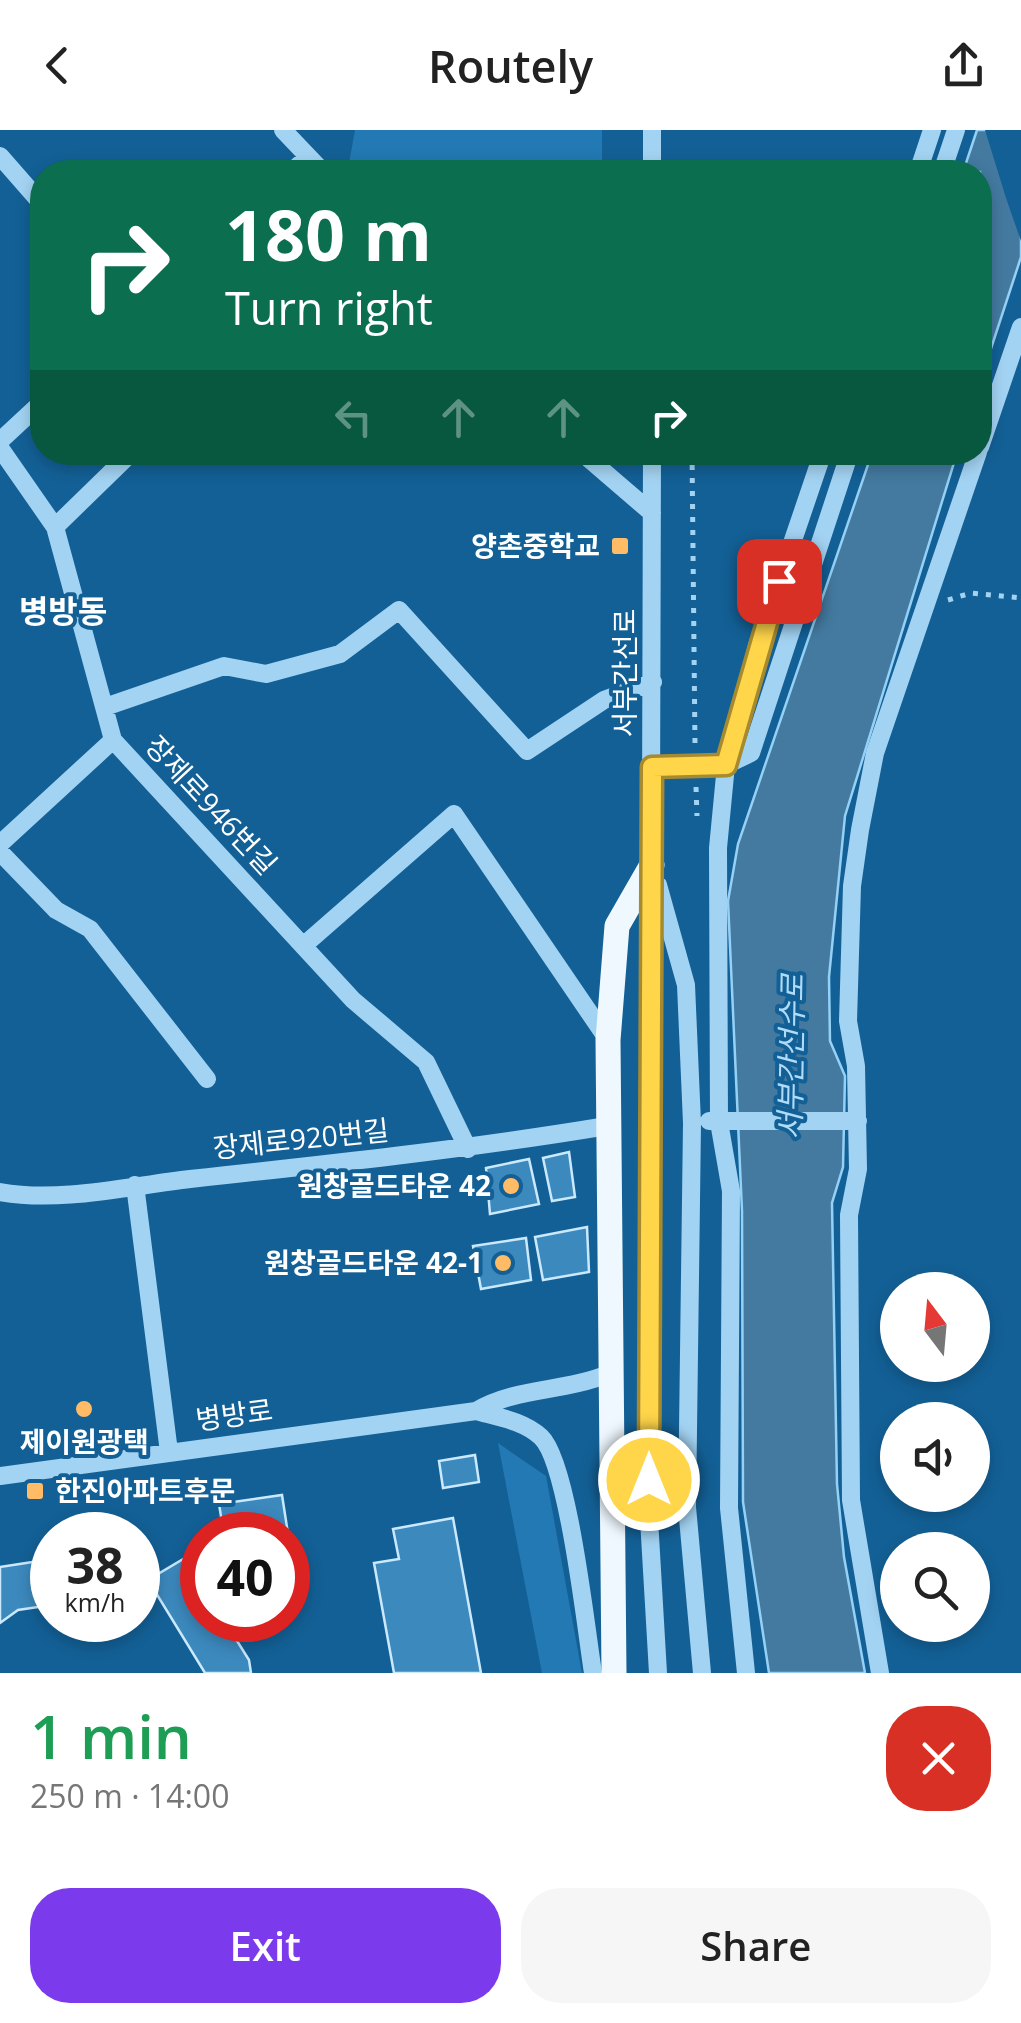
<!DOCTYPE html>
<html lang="en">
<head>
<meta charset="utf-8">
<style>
	body { margin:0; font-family:"Open Sans","Noto Sans KR",sans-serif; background:#f6f6f6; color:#222; height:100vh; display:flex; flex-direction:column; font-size:38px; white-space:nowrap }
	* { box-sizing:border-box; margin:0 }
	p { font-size:32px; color:#767676 }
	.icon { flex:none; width:55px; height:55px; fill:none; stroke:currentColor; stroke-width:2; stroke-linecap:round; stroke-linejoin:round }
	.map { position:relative; height:1543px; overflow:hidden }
	.panel { display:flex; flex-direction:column; background:#fff; flex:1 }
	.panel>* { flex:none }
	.top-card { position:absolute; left:30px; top:30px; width:962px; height:305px; border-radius:40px; box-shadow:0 5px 15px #0003; background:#0b6e4f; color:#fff; overflow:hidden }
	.needle { width:65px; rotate:344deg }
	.controls { position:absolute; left:880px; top:1142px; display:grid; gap:20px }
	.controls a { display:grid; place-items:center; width:110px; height:110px; border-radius:50%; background:#fff; box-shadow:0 5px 15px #0003; font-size:50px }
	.speed { position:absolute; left:30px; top:1382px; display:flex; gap:20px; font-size:50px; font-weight:700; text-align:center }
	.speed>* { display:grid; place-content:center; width:130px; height:130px; border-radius:50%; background:#fff; box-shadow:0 5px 15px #0003; line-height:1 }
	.speed small { font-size:25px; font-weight:400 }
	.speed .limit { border:15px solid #d22; background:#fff; color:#111 }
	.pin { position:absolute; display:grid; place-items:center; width:85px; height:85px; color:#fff; margin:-42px; border-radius:20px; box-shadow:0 5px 15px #0006 }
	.me { position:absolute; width:110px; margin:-55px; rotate:0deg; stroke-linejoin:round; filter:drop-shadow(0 0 8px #0008) }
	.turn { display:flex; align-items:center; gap:35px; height:210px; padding:0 30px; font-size:45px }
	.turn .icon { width:130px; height:130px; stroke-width:2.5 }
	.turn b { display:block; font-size:70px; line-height:85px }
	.lanes { display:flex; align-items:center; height:95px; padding:0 30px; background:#0003; justify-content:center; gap:50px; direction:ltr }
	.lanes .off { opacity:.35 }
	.round { display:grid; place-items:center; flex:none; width:105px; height:105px; border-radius:40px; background:#f6f6f6 }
	.summary { display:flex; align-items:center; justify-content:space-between; height:170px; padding:0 30px }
	h1 { font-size:60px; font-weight:600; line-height:75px; color:#1e9e55 }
	.cta { display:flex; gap:20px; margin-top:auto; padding:20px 30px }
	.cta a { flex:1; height:115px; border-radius:40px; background:#7c3aed; color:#fff; font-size:40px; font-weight:600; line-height:115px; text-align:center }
	.cta a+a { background:#f6f6f6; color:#222 }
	header { display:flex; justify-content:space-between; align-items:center; height:130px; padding:0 30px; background:#fff; font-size:45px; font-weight:600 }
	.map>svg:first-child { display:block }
	.green { fill:#2279b3 }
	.water { fill:#447aa0; stroke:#95d1f6; stroke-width:2.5 }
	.pier { fill:#136096 }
	.building { fill:#3c89be; stroke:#cbe9fd; stroke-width:2.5 }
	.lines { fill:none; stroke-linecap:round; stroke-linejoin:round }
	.path { stroke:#a3d3f3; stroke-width:5; stroke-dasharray:5 8; stroke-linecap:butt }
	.minor { stroke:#a3d3f3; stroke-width:18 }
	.major { stroke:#eff8ff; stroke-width:25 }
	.route-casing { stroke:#a68a30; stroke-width:25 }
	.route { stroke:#ffd54a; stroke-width:18 }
	.poi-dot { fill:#ffbb65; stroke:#136096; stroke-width:4 }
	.labels { text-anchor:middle; stroke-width:8; stroke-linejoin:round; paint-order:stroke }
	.poi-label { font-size:28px; font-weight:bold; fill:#fff; stroke:#136096; text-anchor:end }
	.street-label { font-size:28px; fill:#fff; stroke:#136096 }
	.water-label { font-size:30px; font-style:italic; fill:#b0dcf9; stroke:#136096 }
	.quarter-label { font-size:32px; font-weight:bold; fill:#fff; stroke:#136096 }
</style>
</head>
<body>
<header><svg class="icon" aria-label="back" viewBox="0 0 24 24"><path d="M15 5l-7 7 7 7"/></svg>Routely<svg class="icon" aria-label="share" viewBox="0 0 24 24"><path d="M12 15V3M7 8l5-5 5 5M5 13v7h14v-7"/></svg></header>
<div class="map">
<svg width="1021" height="1543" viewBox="0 0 1021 1543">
	<rect width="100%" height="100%" fill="#136096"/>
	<!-- green -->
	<path class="green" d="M 355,0 L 602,0 L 602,42 L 357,42 L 349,33 Z
		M 498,1313 L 546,1346 L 582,1543 L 542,1543 Z"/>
	<!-- water -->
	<path class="water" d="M 977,0 L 1021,0 L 1021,127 L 980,252 L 980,42 L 963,42 Z
		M 872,323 L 957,323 L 845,686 L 829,847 L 830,911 L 845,946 L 843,1037 L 832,1073 L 837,1354 L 844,1427 L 865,1543 L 769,1543 L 743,1372 L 742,1081 L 728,771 L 738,714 Z"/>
	<!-- pier -->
	<path class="pier" d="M 985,0 L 1021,0 L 1021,111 L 1006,68 Z"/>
	<!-- building -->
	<path class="building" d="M 569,1022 L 575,1067 L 552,1071 L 543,1028 Z
		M 529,1029 L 539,1074 L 490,1084 L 486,1038 Z
		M 587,1097 L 589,1142 L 543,1150 L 535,1107 Z
		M 526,1108 L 531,1150 L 481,1159 L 473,1116 Z
		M 475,1325 L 479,1352 L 443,1358 L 439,1331 Z
		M 282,1365 L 291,1423 L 288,1405 L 224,1405 L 219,1374 Z
		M 453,1388 L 481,1543 L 394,1543 L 374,1433 L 399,1429 L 393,1399 Z
		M 185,1428 L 202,1456 L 202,1490 L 224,1490 L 249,1530 L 251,1543 L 205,1543 L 148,1450 Z
		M 52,1429 L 52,1475 L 18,1480 L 0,1493 L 0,1437 Z"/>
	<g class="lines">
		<!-- path -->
		<path class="path" d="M 692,322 L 695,616
			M 948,470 L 971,463 L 1021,468
			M 696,657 L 697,686"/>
		<!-- minor -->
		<path class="minor" d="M 283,0 L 323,42
			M 652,0 L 652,42
			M 0,26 L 42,74
			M 291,42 L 308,27
			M 918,42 L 932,0
			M 942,42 L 956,0
			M 0,311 L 42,272
			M 980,317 L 1021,197
			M 0,318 L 55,397 L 113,610 L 353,870 L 426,932 L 468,1019
			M 581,322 L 652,383
			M 652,322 L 649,1389 L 658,1543
			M 55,397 L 132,322
			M 105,577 L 224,536 L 266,544 L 340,524 L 399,480 L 527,621 L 604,570 L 653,552
			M 652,637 L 726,635 L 751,623 L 850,322
			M 0,714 L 113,610
			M 0,722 L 56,780 L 90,799 L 207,949
			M 658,755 L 686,855 L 692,993 L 687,1377 L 702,1543
			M 303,816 L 454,684 L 608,910
			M 709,991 L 858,991
			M 135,1055 L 169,1322
			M 0,1062 C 60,1073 129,1056 190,1049 C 329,1034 468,1019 607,996
			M 476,1281 C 517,1257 564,1262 608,1244
			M 0,1346 L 476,1281 C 498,1287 524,1291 541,1307 C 568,1332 586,1499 593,1543
			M 746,1543 L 729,1378 L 731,1061 L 719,992 L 718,718 L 726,635 L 757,516 L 823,322
			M 880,1543 L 851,1370 L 849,1085 L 858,1039 L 856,936 L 848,891 L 852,756 L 860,700 L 875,623 L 978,322"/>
		<!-- major -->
		<path class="major" d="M 614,1543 L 608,910 L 617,796 L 652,735"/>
	</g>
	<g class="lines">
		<!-- route casing -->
		<g class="route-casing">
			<path id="route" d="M 649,1350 L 652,637 L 726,635 L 779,451"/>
		</g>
		<!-- route -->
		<use href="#route" class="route"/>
	</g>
	<!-- markers -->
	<g class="poi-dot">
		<rect x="610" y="406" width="20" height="20" rx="5"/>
		<circle cx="511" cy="1056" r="10"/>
		<circle cx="503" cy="1133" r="10"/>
		<circle cx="84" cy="1279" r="10"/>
		<rect x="25" y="1351" width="20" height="20" rx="5"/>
	</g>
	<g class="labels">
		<!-- poi labels -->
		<g class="poi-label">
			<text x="600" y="426">양촌중학교</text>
			<text x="491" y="1066">원창골드타운 42</text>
			<text x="483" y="1143">원창골드타운 42-1</text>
			<text x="84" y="1322" text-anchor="middle">제이원광택</text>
			<text x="55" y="1371" text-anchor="start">한진아파트후문</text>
		</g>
		<!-- street labels -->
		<g class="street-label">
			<text transform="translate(625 543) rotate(-90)" y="10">서부간선로</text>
			<text transform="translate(211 675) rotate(47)" y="10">장제로946번길</text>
			<text transform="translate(301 1009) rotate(-6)" y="10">장제로920번길</text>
			<text transform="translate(234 1285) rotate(-8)" y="10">병방로</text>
		</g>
		<!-- water labels -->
		<g class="water-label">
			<text transform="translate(792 927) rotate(-89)" y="10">서부간선수로</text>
		</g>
		<!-- quarter labels -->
		<g class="quarter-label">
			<text x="63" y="493">병방동</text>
		</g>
	</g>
</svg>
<div class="controls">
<a><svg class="needle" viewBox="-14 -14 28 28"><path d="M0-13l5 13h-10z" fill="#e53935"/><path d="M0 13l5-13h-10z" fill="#767676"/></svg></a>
<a><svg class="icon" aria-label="sound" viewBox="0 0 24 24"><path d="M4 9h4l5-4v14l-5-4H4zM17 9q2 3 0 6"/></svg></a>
<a><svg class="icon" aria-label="search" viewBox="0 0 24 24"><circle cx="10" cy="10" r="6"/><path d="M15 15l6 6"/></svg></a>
</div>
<div class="speed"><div>38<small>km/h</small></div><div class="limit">40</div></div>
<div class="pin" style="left:779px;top:451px;background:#d93025"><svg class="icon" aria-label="arrive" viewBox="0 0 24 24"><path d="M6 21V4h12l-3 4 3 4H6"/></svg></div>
<svg class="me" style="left:649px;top:1350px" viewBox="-20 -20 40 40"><circle r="17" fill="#ffd54a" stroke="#fff" stroke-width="3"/><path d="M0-11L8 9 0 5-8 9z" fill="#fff"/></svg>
<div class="top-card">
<div class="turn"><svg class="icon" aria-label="right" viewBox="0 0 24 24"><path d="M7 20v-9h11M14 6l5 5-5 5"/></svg><div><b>180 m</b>Turn right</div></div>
<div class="lanes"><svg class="icon off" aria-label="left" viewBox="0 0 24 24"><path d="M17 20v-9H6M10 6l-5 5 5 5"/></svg><svg class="icon off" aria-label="ahead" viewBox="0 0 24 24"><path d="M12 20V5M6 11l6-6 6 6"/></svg><svg class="icon off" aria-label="ahead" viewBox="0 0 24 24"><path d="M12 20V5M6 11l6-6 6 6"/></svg><svg class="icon" aria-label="right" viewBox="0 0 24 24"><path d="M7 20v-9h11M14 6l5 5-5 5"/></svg></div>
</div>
</div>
<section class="panel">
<div class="summary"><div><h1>1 min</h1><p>250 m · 14:00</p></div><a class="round" style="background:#d93025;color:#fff"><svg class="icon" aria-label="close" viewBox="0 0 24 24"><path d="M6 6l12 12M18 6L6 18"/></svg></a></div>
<div class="cta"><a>Exit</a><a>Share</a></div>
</section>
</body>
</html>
